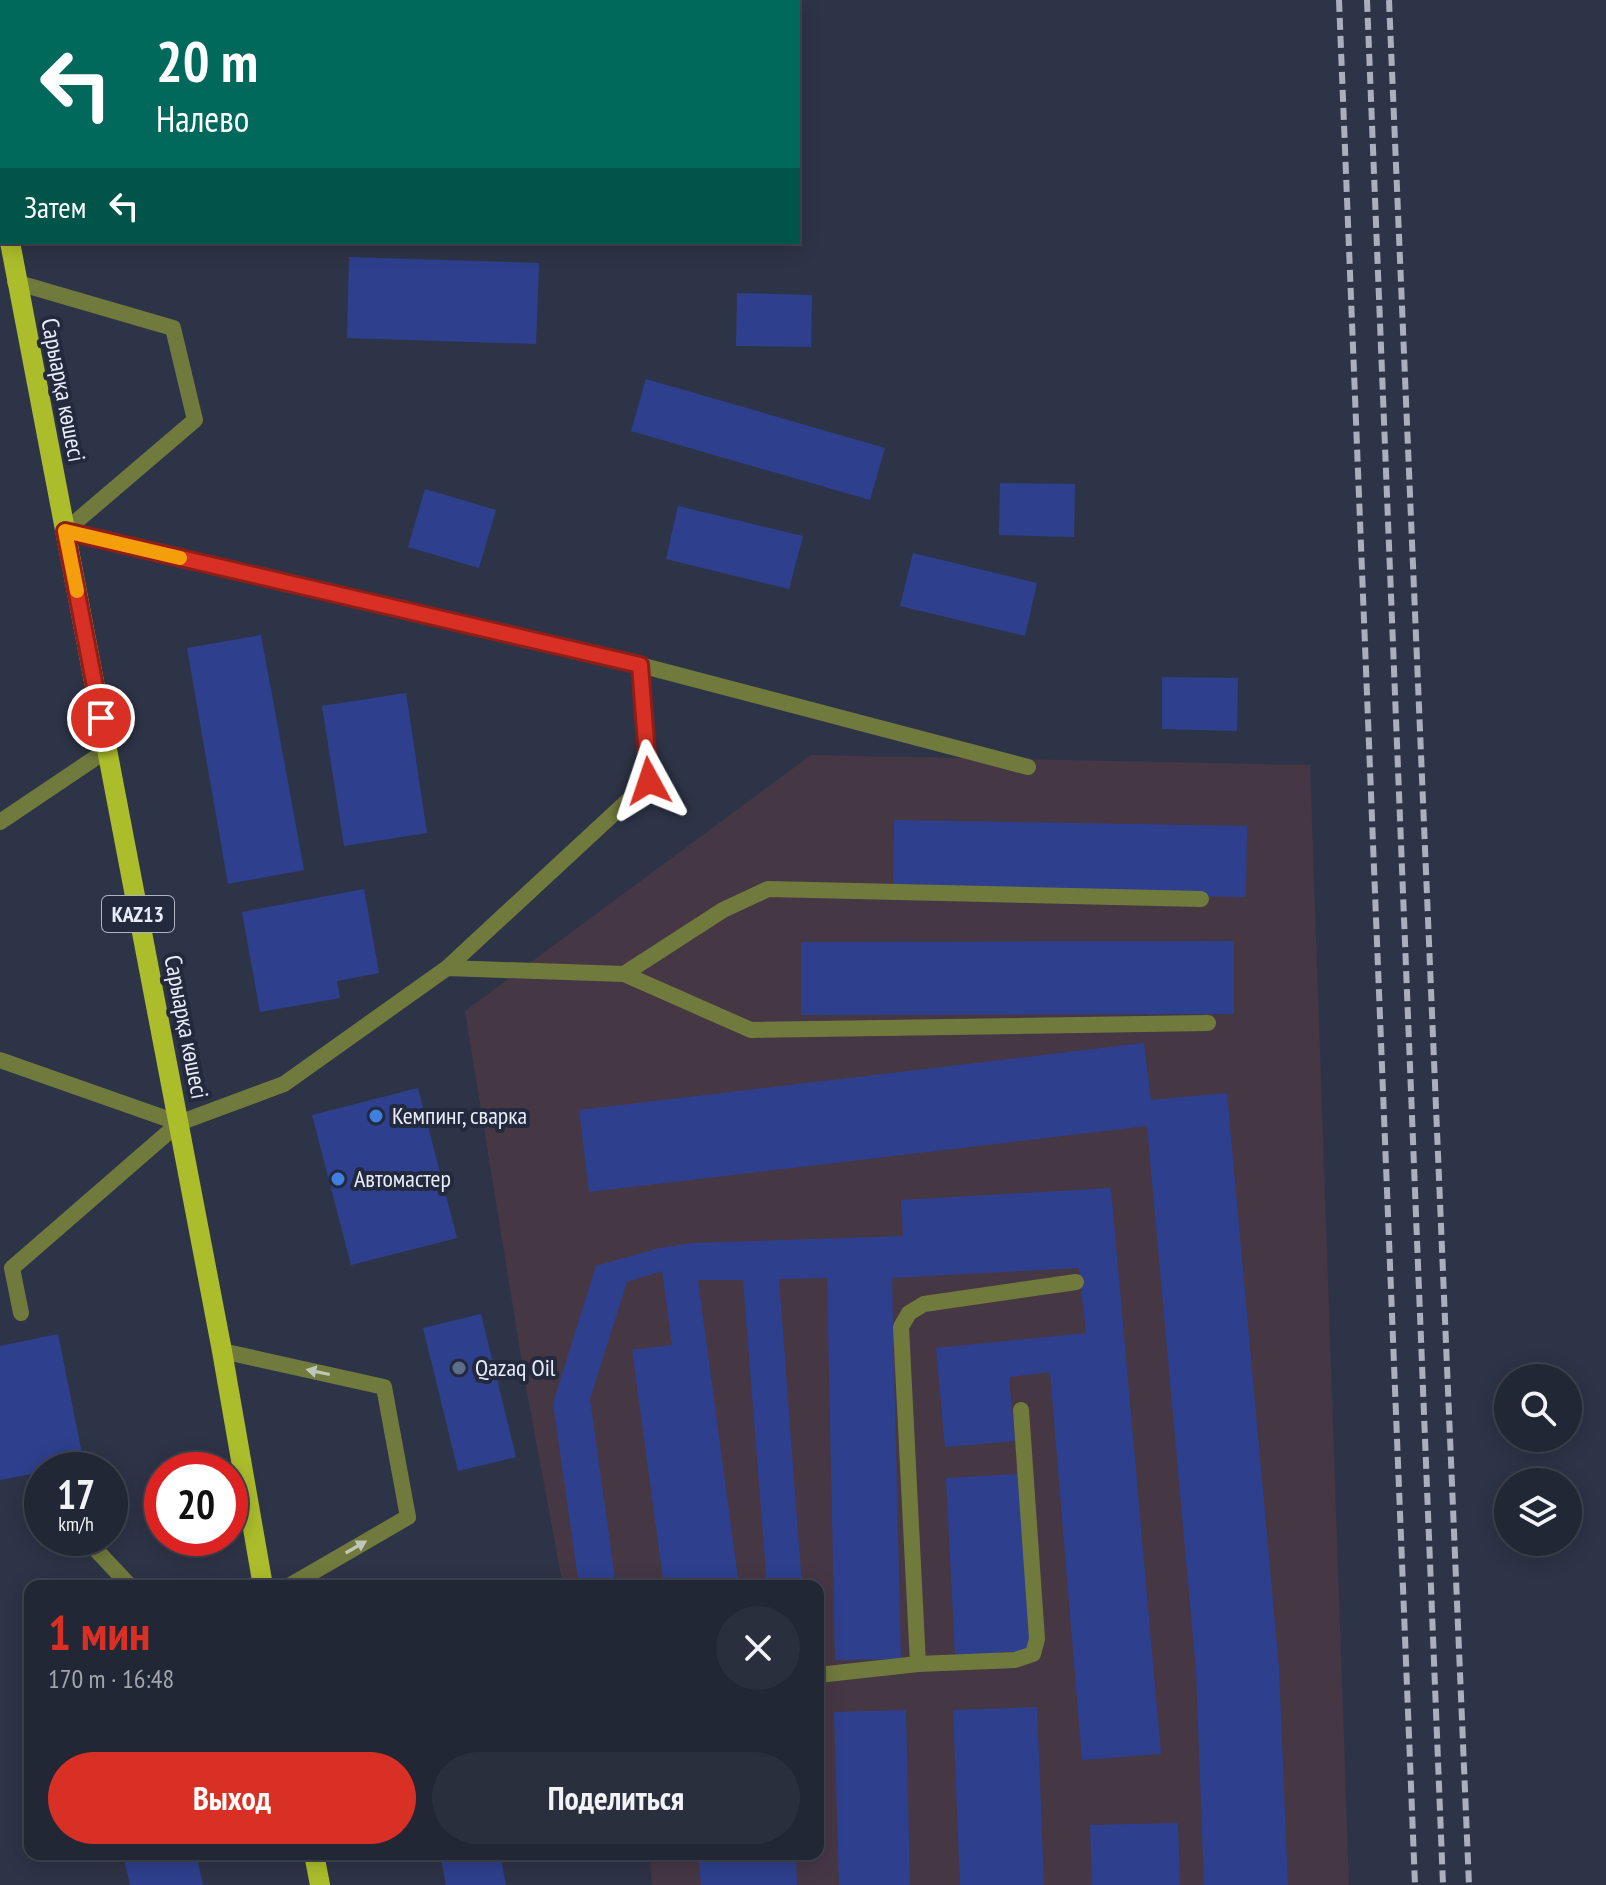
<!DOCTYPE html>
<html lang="ru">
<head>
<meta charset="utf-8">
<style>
	body { margin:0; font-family:"PT Sans Narrow",sans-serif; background:#2a2f3d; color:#f1f3f6; height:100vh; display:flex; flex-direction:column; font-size:30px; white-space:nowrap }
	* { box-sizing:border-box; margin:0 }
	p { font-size:26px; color:#a2a5ad }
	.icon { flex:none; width:44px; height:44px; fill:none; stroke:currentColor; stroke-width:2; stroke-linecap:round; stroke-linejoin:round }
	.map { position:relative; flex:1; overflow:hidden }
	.details { position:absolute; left:24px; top:1580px; width:800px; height:280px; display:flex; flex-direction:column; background:#222735; border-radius:16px; box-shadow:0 4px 20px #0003,0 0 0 2px #3f4450 }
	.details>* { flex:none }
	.guide { position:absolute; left:0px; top:0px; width:800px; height:244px; box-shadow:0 4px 20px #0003,0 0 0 2px #3f4450; background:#00695c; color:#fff; overflow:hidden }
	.controls { position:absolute; left:1494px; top:1364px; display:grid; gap:16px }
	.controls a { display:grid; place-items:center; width:88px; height:88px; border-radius:50%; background:#222735; box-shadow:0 4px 20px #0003,0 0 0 2px #3f4450; font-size:40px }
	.speed { position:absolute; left:24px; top:1452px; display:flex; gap:16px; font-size:40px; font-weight:700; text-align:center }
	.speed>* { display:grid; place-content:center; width:104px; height:104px; border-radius:50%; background:#222735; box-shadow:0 4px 20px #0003,0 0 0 2px #3f4450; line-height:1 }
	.speed small { font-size:20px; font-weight:400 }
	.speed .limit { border:12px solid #d22; background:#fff; color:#111 }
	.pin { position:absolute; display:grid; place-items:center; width:68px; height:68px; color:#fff; margin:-34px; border:4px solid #fff; border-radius:50%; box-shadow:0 2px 8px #0007 }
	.me { position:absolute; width:88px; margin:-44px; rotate:355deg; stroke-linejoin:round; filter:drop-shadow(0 0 6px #0008) }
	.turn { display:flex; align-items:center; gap:28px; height:168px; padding:0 24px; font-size:36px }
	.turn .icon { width:104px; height:104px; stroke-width:2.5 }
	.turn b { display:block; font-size:56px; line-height:68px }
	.then { display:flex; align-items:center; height:76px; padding:0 24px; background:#0003; gap:16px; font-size:30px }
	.round { display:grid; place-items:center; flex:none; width:84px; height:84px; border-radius:42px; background:#2a2f3d }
	.summary { display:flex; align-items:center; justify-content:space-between; height:136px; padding:0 24px }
	h1 { font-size:48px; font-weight:800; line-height:60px; color:#d93025 }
	.cta { display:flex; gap:16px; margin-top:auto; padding:16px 24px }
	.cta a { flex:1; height:92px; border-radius:48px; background:#d93025; color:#fff; font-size:32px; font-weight:800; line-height:92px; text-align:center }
	.cta a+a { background:#2a2f3d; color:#f1f3f6 }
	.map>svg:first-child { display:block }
	.industrial { fill:#463745 }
	.building { fill:#2e408d }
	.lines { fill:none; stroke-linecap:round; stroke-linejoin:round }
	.service { stroke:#717a3d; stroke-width:16 }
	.primary { stroke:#acbd2b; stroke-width:20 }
	.rail { stroke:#aaaebd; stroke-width:6; stroke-dasharray:12 6; stroke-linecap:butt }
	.oneway { fill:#bfc5b8 }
	.route-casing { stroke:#8d1f18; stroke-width:20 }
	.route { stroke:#d93025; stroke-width:14 }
	.slow { stroke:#f59e0b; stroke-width:14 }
	.shop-dot { fill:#3f7fe0; stroke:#242a3d; stroke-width:3 }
	.service-dot { fill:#5c6f8a; stroke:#242a3d; stroke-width:3 }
	.labels { text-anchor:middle; stroke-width:8; stroke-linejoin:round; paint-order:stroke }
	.shield { fill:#242a3d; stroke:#aeb2c1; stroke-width:2 }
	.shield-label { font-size:22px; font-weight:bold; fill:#e9edfa }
	.street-label { font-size:24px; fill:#e9edfa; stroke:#242a3d }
	.poi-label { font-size:24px; fill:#e9edfa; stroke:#242a3d; text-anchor:start }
</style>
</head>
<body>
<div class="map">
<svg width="1606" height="1885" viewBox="0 0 1606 1885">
	<rect width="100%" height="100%" fill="#2e3447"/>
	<!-- industrial -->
	<path class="industrial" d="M 811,755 L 1310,765 L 1349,1885 L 652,1885 L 649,1854 L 818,1854 L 818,1586 L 563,1586 L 526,1387 L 465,1011 Z"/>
	<!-- building -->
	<path class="building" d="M 349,257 L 539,263 L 536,344 L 347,338 Z
		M 737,293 L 812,295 L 811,347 L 736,346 Z
		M 646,379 L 885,448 L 870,500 L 631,431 Z
		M 1000,483 L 1075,484 L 1074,537 L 999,535 Z
		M 425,489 L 496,510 L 479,568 L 408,547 Z
		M 678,506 L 803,536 L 789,589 L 666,559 Z
		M 913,553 L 1037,583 L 1025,636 L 900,606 Z
		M 261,635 L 304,870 L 228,884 L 187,648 Z
		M 1162,677 L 1238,678 L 1237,731 L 1162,729 Z
		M 406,693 L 427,833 L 344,846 L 322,706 Z
		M 894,820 L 1247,826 L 1246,897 L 893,891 Z
		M 364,889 L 379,973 L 337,981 L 340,998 L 260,1012 L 242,912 Z
		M 1234,941 L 1234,1014 L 801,1015 L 801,942 Z
		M 1144,1043 L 1151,1100 L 1227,1093 L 1279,1668 L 1288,1885 L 1204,1885 L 1196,1671 L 1147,1126 L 589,1192 L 579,1110 Z
		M 418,1088 L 457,1238 L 351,1265 L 312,1115 Z
		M 1111,1188 L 1161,1754 L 1082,1760 L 1050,1372 L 1009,1377 L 1015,1441 L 945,1447 L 936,1348 L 1086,1333 L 1079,1268 L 892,1278 L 901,1659 L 835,1660 L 827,1278 L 779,1279 L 802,1586 L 767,1586 L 743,1280 L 698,1280 L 739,1586 L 664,1586 L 632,1350 L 672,1345 L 662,1271 L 627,1282 L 590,1399 L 616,1586 L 579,1586 L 553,1403 L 596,1266 L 659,1248 L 693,1243 L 903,1236 L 901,1200 Z
		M 481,1314 L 516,1457 L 458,1471 L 423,1328 Z
		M 58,1334 L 84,1464 L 0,1480 L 0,1346 Z
		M 1020,1474 L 1030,1651 L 955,1655 L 946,1478 Z
		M 1037,1707 L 1044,1885 L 960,1885 L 953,1710 Z
		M 906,1710 L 910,1885 L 839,1885 L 834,1712 Z
		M 1178,1823 L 1180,1885 L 1092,1885 L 1090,1825 Z
		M 123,1854 L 196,1854 L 203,1885 L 130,1885 Z
		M 440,1854 L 500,1854 L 506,1885 L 446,1885 Z
		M 698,1854 L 796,1854 L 797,1885 L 701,1885 Z"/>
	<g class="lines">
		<!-- service -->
		<path class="service" d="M 15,282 L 173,328 L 195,420 L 65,531
			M 640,665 L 1028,767
			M 0,822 L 107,750
			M 447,968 L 624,974 L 751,1030 L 1208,1023
			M 624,974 L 723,910 L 768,889 L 1201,899
			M 0,1060 L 179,1123
			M 21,1313 L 12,1268 L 179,1123 L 284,1084 L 447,968 L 649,781 L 640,665 L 65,531
			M 222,1351 L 384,1387 L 408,1517 L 289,1586
			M 85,1538 L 130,1586
			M 918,1664 L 901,1327 L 909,1313 L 924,1304 L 1076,1282
			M 818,1675 L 918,1664 L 1015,1660 L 1033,1654 L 1037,1639 L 1021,1410"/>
		<!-- primary -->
		<path class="primary" d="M 0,165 L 2,180
			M 10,242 L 222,1351 L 263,1586
			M 314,1854 L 320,1885"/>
		<!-- rail -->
		<path class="rail" d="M 1339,0 L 1415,1885
			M 1367,0 L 1443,1885
			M 1389,0 L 1469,1885"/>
	</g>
	<!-- one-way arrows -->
	<defs><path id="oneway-solid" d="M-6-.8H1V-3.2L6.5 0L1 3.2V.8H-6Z" transform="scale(2)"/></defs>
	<g class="oneway">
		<use href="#oneway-solid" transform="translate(318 1372) rotate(-168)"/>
		<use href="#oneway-solid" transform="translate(356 1547) rotate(-30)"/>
	</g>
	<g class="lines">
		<!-- route casing -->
		<g class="route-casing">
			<path id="route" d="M 101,718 L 65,531 L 640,665 L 649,781"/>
		</g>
		<!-- route -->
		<use href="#route" class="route"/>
		<!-- slow -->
		<path class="slow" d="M 77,591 L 65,531 L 180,558"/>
	</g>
	<!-- markers -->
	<g class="shop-dot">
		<circle cx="376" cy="1116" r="8"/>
		<circle cx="338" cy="1179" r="8"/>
	</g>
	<circle class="service-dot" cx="459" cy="1368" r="8"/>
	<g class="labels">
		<!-- shield labels -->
		<rect class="shield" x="102" y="896" width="72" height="36" rx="6"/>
		<g class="shield-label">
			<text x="138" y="922">KAZ13</text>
		</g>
		<!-- street labels -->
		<g class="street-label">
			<text transform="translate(63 390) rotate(79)" y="8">Сарыарқа көшесі</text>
			<text transform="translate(186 1027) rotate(79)" y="8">Сарыарқа көшесі</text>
		</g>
		<!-- poi labels -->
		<g class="poi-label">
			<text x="392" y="1124">Кемпинг, сварка</text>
			<text x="354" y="1187">Автомастер</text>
			<text x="475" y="1376">Qazaq Oil</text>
		</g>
	</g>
</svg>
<div class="controls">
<a><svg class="icon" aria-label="search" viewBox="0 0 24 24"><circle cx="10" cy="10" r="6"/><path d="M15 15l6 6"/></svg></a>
<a><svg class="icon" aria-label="layers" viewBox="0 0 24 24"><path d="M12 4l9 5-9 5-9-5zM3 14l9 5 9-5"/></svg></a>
</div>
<div class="speed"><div>17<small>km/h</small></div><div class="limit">20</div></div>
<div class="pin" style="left:101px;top:718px;background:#d93025"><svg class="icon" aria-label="arrive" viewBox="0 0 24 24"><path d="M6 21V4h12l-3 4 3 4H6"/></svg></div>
<svg class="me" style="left:649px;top:781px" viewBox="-20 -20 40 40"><path d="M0-17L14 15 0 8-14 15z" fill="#d93025" stroke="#fff" stroke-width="4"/></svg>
<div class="guide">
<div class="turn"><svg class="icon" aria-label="left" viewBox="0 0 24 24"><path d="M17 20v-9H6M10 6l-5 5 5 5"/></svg><div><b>20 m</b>Налево</div></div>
<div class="then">Затем<svg class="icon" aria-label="left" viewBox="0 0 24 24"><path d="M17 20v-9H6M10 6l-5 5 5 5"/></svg></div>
</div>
<section class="details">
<div class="summary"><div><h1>1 мин</h1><p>170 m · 16:48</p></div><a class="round"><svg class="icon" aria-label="close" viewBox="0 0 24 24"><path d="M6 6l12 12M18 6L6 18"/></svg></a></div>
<div class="cta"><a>Выход</a><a>Поделиться</a></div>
</section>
</div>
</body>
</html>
